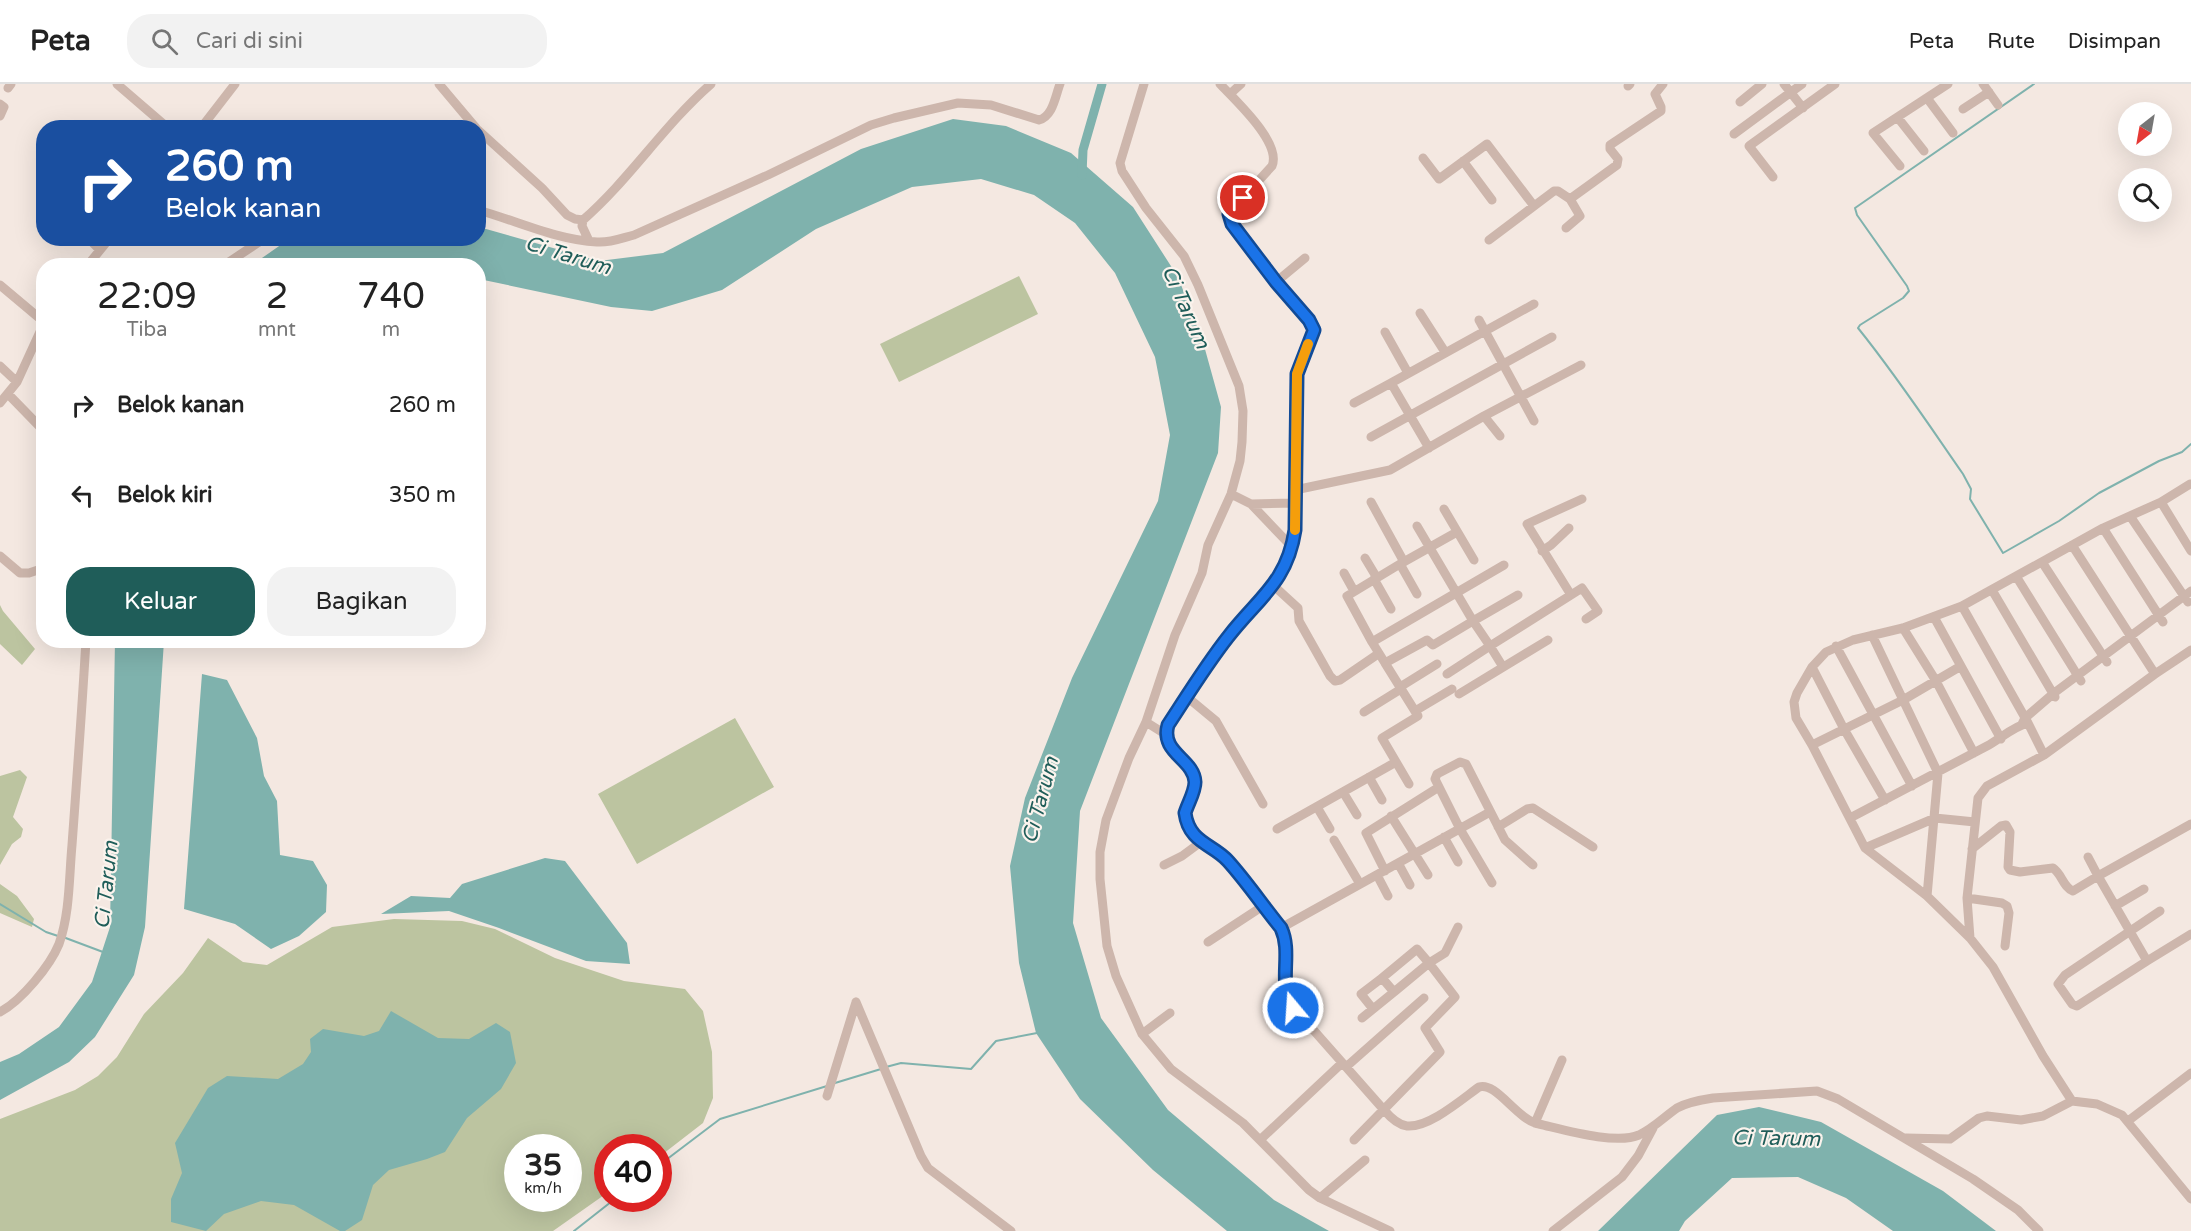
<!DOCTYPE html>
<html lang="id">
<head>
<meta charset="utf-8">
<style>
	body { margin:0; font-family:"Varela Round",sans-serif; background:#f2f2f2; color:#222; height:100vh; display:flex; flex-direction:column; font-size:22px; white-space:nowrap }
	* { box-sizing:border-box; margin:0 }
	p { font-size:20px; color:#767676 }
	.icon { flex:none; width:33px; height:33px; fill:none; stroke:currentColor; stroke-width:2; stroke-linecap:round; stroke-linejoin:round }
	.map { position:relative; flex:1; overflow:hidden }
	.drawer { position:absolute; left:36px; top:174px; width:450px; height:390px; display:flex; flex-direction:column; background:#fff; border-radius:24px; box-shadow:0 6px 24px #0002 }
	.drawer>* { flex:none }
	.banner { position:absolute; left:36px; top:36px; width:450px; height:126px; border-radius:24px; box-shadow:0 6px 24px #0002; background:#1a4fa0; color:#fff; overflow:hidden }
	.needle { width:39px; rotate:211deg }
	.controls { position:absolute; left:2118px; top:18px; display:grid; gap:12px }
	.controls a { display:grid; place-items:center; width:54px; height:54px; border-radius:50%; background:#fff; box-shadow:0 6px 24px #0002; font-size:30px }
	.speed { position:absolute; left:504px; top:1050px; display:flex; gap:12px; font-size:30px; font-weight:700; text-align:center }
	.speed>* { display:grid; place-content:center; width:78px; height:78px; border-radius:50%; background:#fff; box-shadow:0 6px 24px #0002; line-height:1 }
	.speed small { font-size:15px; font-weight:400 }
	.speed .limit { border:9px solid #d22; background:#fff; color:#111 }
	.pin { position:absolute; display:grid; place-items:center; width:51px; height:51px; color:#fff; margin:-26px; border:3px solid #fff; border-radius:50%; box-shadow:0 2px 6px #0007 }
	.me { position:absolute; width:66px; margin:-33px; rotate:342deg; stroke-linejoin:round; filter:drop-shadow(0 0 4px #0008) }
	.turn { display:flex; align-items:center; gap:21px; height:126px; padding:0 30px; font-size:27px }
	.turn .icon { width:78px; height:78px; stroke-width:2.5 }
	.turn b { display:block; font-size:42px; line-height:51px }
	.eta { display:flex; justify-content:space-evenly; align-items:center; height:102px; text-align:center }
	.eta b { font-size:36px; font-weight:600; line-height:42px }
	.primary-button { display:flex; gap:12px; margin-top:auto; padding:12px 30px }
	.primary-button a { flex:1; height:69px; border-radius:24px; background:#1f5d59; color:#fff; font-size:24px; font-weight:600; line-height:69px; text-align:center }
	.primary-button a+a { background:#f2f2f2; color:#222 }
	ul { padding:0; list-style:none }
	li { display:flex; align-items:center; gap:18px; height:90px; padding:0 30px }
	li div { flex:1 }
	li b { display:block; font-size:22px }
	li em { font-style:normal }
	header { display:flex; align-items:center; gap:36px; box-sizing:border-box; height:84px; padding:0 30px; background:#fff; border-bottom:2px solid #e0e0e0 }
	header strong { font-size:28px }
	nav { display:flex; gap:33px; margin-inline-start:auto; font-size:21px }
	.search { width:420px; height:54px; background:#f2f2f2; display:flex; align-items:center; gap:15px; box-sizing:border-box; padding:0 21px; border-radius:24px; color:#767676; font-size:22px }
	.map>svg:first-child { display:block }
	.green { fill:#bcc4a0; fill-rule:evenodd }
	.water { fill:#7fb2ad }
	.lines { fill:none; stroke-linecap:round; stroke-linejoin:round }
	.stream { stroke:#7fb2ad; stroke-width:2 }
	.canal { stroke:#7fb2ad; stroke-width:9 }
	.minor { stroke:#cdb6ac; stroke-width:9 }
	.route-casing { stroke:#114b97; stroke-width:15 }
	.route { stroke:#1a73e8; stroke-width:10 }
	.slow { stroke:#f59e0b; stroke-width:10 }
	.labels { text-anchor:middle; stroke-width:4.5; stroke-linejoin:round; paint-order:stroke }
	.water-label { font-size:21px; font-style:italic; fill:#1f5d59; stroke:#fbf3ed }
</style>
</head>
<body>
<header>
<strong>Peta</strong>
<div class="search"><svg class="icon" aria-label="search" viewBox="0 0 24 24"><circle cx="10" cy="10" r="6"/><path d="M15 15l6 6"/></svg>Cari di sini</div>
<nav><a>Peta</a><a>Rute</a><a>Disimpan</a></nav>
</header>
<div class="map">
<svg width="2191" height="1147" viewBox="0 0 2191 1147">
	<rect width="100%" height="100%" fill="#f4e8e1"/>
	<!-- green -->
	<path class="green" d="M 1019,192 L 1038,230 L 899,298 L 880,260 Z
		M 0,521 L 3,527 L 35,565 L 22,581 L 0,560 Z
		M 735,634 L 774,703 L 637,780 L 598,710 Z
		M 20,686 L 27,693 L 13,733 L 23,745 L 21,753 L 12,760 L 0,781 L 0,692 Z
		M 0,800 L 17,812 L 34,835 L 32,843 L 0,829 Z
		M 394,835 L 462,837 L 495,845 L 555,874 L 624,897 L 685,905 L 703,927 L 712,968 L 713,1014 L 703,1039 L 659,1073 L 658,1064 L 608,1064 L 607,1109 L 553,1147 L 0,1147 L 0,1035 L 75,1006 L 98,992 L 117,973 L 144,930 L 183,889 L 208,854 L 243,878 L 267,881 L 332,843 ZM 518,1064 L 568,1064 L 568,1114 L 518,1114 Z"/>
	<!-- water -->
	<path class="water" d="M 953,35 L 1006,42 L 1071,69 L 1133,123 L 1178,193 L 1203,258 L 1221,323 L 1218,369 L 1080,727 L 1073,839 L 1101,934 L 1168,1026 L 1274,1116 L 1329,1147 L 1227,1147 L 1153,1086 L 1080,1015 L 1036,949 L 1019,879 L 1010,782 L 1025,714 L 1072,594 L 1158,417 L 1170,351 L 1155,273 L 1115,189 L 1075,139 L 1034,111 L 981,95 L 912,103 L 816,145 L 722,206 L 652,227 L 611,223 L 479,195 L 478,182 L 252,181 L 282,160 L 297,155 L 478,154 L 479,143 L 599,177 L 663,169 L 861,65 Z
		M 115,556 L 164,557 L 145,843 L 134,891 L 95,953 L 69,978 L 0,1016 L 0,978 L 19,970 L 59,943 L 92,898 L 110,843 Z
		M 202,590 L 227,596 L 257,654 L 264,692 L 277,717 L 280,771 L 313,777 L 327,801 L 326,828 L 299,852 L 271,865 L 235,840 L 184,825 Z
		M 545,774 L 565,777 L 627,859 L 630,880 L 586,877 L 499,844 L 449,827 L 381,830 L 411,812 L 450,814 L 462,800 Z
		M 391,927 L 438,954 L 469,955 L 496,939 L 510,948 L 516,979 L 501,1005 L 467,1034 L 445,1068 L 427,1075 L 389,1086 L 373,1101 L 362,1136 L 345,1147 L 340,1147 L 294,1121 L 261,1117 L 224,1130 L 206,1147 L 171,1138 L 171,1115 L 182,1089 L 175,1059 L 208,1004 L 227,992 L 278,995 L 303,980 L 311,968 L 310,955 L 323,945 L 364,952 L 379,947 Z
		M 1759,1023 L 1821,1038 L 1943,1107 L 1996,1147 L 1893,1147 L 1846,1114 L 1798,1093 L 1732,1094 L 1685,1137 L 1679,1147 L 1598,1147 L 1717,1031 Z"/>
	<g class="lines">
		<!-- stream -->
		<path class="stream" d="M 2034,0 L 1855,124 L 1857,131 L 1907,202 L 1909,207 L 1903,214 L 1860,241 L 1858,244 C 1896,291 1929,341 1963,390 L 1971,405 L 1970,415 L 2003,469 L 2059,437 L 2099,409 L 2159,377 L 2182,368 L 2191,360
			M 0,820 L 46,848 L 58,852
			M 63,853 L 103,868
			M 886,983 L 901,979 L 971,985 L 996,957 L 1037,949
			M 835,999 L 881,985
			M 658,1082 L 720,1035 L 827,1002
			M 574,1147 L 616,1114"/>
		<!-- canal -->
		<path class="canal" d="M 1082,91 L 1083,66 L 1102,0"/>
		<!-- minor -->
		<path class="minor" d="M 117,0 L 168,44
			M 439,0 L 476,44
			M 1144,0 L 1120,79 L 1122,87 L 1146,124 L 1184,172 L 1198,201 L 1239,302 L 1243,327 L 1242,358 L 1240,377 L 1231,410 L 1208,461 L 1202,489 L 1175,551 L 1146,638 L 1129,674 L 1106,736 L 1100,768 L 1100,795 L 1107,862 L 1116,892 L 1142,950 L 1171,985 L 1243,1039 L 1309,1106 L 1320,1114 L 1390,1147
			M 1220,0 C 1235,16 1282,59 1272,82 L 1230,128 L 1229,131 L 1232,140 L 1276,198 L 1309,236 L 1314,246 L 1297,290 L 1295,446 C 1287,499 1257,514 1228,553 C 1206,581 1187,612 1168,641 C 1160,669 1194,675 1195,698 C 1195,708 1188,719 1185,729 C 1189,758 1214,760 1228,777 C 1247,798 1263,822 1281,844 C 1293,870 1277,899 1294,924 L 1384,1026 C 1390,1033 1398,1041 1407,1042 C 1429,1044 1462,1015 1479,1003 C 1496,997 1517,1036 1539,1040 C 1565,1046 1616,1061 1639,1051 C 1654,1044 1664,1033 1677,1024 C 1688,1018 1700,1016 1713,1014 L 1817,1007 L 1838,1015 L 1973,1095 L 2018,1126 L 2039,1147
			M 1784,0 L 1803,24
			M 1983,0 L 1998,21
			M 1628,2 L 1630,0
			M 8,4 L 11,0
			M 1230,10 L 1241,0
			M 1927,14 L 1953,49
			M 1740,18 L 1762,0
			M 0,20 L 4,23 L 0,32
			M 1963,25 L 1989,8
			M 1898,34 L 1924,67
			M 201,44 L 235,0
			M 478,46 L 542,104 L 567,131 L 575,135 L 583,136 C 630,95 664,41 711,0
			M 1734,50 L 1802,0
			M 1423,74 L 1439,95 L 1487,60 L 1534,122
			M 1463,77 L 1492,116
			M 1900,82 L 1873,49 L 1948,0
			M 1773,93 L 1749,62 L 1835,0
			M 478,126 C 517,137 557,156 597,158 C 610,159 622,154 634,151 L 768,91 L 871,41 L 894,34 L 958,19 L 991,21 L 1039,36 C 1053,32 1055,13 1060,0
			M 583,136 L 582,142 L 589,157
			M 1566,144 L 1580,132 L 1570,115
			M 88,154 L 100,166
			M 59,156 L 61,154
			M 1489,156 L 1554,107 L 1558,107 L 1570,115 L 1617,81 L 1618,75 L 1610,65 L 1610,61 L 1661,27 L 1661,23 L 1655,10 L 1663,0
			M 87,182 L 110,154
			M 223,182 L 265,154
			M 1276,198 L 1305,174
			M 0,201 L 44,238
			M 1420,229 L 1445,268
			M 1479,236 L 1534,337
			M 1385,248 L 1408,289
			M 0,282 L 17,298
			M 1391,299 L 1534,220
			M 8,310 L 44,347
			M 0,319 L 17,298 L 44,239
			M 1354,319 L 1391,299 L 1429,364
			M 1484,332 L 1500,352
			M 1371,353 L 1552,253
			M 1295,406 L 1390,386 L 1484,332 L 1581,281
			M 1231,410 L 1251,420 L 1293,464
			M 1371,418 L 1404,478
			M 2161,418 L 2191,467
			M 1251,420 L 1295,419
			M 1444,425 L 1474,476
			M 2130,432 L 2188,518
			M 1417,442 L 1473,537 L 1433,561 L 1427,556 L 1385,579 L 1372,558 L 1504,481
			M 2103,444 L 2163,538
			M 2072,461 L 2155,590
			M 1542,467 L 1551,461 L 1569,444
			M 0,472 L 20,489 L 29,489 L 44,484
			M 1365,474 L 1377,494
			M 2042,478 L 2107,578
			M 1344,489 L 1354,507
			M 2016,492 L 2081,597
			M 1374,495 L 1391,525
			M 1274,502 L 1298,524 L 1299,537 L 1330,592 L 1335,597 L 1340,596 L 1378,570
			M 1992,506 L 2055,613
			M 1417,510 L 1400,480 L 1457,448
			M 1518,511 L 1473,537 L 1490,562 L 1571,511 L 1527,440 L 1582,415
			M 1571,511 L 1582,504 L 1598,527 L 1586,535
			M 1962,522 L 2028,639 L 2044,671
			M 1934,533 L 2001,655
			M 1903,544 L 1936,597 L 1974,669
			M 1872,551 L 1938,689 L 1927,812
			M 1372,558 L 1347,512 L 1400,480
			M 1836,562 L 1912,702
			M 1385,579 L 1418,632 L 1382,654 L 1409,700
			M 1961,582 L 1903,616 L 1812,661 L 1865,764 L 1927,812 L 1970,854 L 1993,883 L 2043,972 L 2072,1017
			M 1812,583 L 1844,645 L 1885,716
			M 1447,590 L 1490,562 L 1503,583
			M 1400,603 L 1437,580
			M 1459,610 L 1548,556
			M 1187,613 L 1216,637 L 1263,720
			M 1415,627 L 1452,605
			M 1364,628 L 1401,605
			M 1146,638 L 1165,650
			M 2022,640 L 2025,634 L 2054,609 L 2191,507
			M 1812,661 L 1796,634 L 1794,618 L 1797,609 L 1812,583 L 1826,568 L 1853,556 L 1903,544 L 1962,522 L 2103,444 L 2161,418 L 2190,400
			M 1369,693 L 1382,716
			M 1343,708 L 1357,731
			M 1317,723 L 1330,745
			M 1391,732 L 1428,791
			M 1850,734 C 1896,710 1942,686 1987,662 C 2000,655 2014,642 2028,639
			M 1498,743 L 1527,725 L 1533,724 L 1593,763
			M 1277,745 L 1396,678
			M 1444,753 L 1458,778
			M 1334,756 L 1360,800
			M 1865,764 L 1935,734 L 1975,738
			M 1972,765 L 2001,742 L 2006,741 L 2010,748 L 2008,783 L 2010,786 L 2020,788 L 2053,784 C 2062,790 2063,803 2073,807 L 2098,792 L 2147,877 L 2191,850
			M 2088,773 L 2098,792 L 2191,740
			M 1398,779 L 1410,801
			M 1164,781 L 1182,772 L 1201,758
			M 1385,787 L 1366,749 L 1439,703
			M 1377,791 L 1388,812
			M 1492,799 L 1460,745 L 1435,695 L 1437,690 L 1460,678 L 1466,680 L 1505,756 L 1533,781
			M 1967,814 L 2002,819 L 2007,822 L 2009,829 L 2005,862
			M 2115,822 L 2144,805
			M 1281,844 L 1490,728
			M 1970,854 L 1967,814 L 1978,714 L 1987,702 L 2044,671 L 2155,590 L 2191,566
			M 1208,858 L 1263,822
			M 1417,865 L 1429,879 L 1394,908 L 1382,894 Z
			M 2147,877 L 2077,922 L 2072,920 L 2058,900 L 2065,891 L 2160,827
			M 856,918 L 921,1072 L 928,1084 L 1011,1147
			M 1373,925 L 1361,910 L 1382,894
			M 0,928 C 21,917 50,882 59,860 C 70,829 69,793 72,761 C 77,693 82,625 86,556
			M 1362,934 L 1394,908
			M 1142,950 L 1170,929
			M 1346,983 L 1424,914
			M 827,1012 L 856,918
			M 2128,1037 L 2191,989
			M 1535,1039 L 1562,976
			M 1906,1054 L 1950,1055 L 1979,1034 L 1987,1032 L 2021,1036 L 2043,1032 L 2072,1017 L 2097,1020 L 2122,1031 L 2191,1115
			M 1261,1055 L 1342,979
			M 1354,1056 L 1440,968 L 1425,944 L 1455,913 L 1429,879 L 1445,869 L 1458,843
			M 1320,1114 L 1365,1076
			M 1553,1147 L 1622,1093 L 1638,1072 L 1653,1044"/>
	</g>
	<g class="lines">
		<!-- route casing -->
		<g class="route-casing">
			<path id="route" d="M 1243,114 L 1229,130 L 1232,140 L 1276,198 L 1309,236 L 1314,246 L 1297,290 L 1295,446 C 1287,499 1258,514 1228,553 C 1206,581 1187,612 1168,641 C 1160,669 1194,675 1195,698 C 1195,708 1188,719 1185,729 C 1189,759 1213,760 1228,777 C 1247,798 1263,822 1281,844 C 1293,870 1277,899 1293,924"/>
		</g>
		<!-- route -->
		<use href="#route" class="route"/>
		<!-- slow -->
		<path class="slow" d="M 1295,446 L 1297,290 L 1308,260"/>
	</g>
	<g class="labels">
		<!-- water labels -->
		<g class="water-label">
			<text transform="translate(568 171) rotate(17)" y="7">Ci Tarum</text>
			<text transform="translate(1186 223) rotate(66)" y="7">Ci Tarum</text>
			<text transform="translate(1040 716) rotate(-75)" y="7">Ci Tarum</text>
			<text transform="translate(106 801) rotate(-84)" y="7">Ci Tarum</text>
			<text transform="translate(1776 1054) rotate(1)" y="7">Ci Tarum</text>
		</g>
	</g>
</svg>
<div class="controls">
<a><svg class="needle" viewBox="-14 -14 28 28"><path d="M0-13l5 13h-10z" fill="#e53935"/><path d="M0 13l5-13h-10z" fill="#767676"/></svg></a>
<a><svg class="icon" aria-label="search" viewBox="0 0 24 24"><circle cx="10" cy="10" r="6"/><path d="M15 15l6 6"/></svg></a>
</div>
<div class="speed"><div>35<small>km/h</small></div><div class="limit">40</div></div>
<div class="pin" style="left:1243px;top:114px;background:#d93025"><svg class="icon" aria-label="arrive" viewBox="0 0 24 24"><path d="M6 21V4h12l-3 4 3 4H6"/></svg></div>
<svg class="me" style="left:1293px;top:924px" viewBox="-20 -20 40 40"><circle r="17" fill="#1a73e8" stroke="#fff" stroke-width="3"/><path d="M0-11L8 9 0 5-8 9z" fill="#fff"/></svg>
<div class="banner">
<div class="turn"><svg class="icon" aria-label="right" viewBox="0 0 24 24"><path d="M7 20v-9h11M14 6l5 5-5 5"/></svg><div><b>260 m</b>Belok kanan</div></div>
</div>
<section class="drawer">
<div class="eta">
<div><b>22:09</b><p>Tiba</p></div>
<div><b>2</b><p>mnt</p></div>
<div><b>740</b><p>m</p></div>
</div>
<ul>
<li><svg class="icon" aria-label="right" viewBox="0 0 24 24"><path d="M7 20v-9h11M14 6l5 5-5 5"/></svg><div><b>Belok kanan</b></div><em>260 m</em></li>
<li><svg class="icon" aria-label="left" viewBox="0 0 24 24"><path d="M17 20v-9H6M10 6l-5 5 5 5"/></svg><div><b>Belok kiri</b></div><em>350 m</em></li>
</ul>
<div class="primary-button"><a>Keluar</a><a>Bagikan</a></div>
</section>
</div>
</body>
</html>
